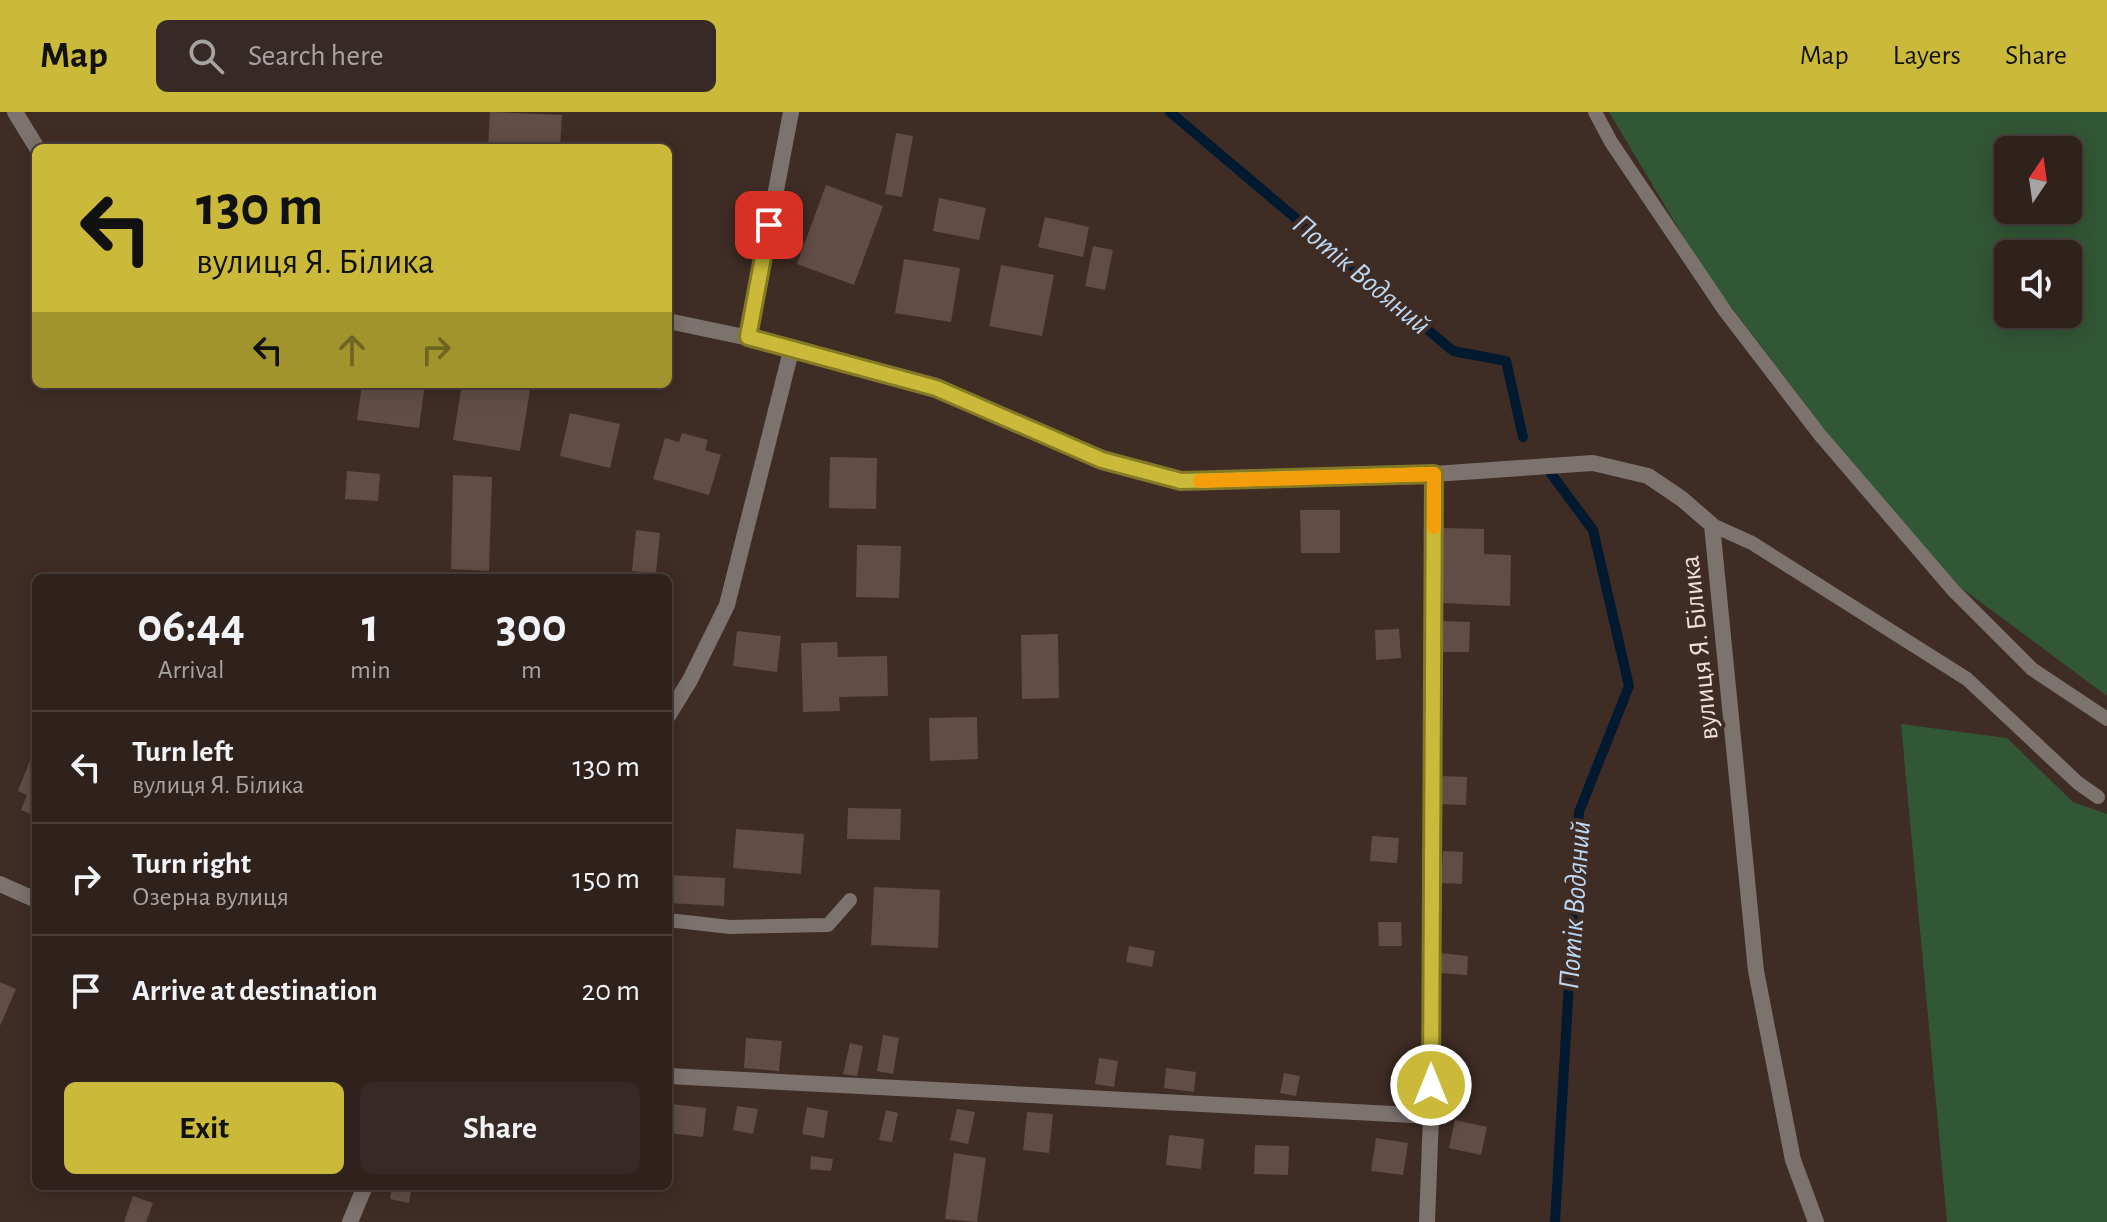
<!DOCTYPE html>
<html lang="en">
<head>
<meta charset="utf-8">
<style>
	body { margin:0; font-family:"Alegreya Sans",sans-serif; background:#372925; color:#f1f3f6; height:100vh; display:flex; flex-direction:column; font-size:30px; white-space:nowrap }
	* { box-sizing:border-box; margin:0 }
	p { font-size:26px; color:#a7a3a3 }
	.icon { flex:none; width:44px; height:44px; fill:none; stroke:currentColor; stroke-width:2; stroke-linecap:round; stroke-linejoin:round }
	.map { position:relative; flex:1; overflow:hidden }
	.details { position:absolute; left:32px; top:462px; width:640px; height:616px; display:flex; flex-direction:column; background:#2f211c; border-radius:12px; box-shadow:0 4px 20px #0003,0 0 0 2px #4a3e3b }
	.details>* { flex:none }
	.guide { position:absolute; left:32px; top:32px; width:640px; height:244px; border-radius:12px; box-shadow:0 4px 20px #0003,0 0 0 2px #4a3e3b; background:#cbba39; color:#111; overflow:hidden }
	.needle { width:52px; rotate:13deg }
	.controls { position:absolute; left:1994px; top:24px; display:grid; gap:16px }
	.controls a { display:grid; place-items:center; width:88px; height:88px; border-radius:12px; background:#2f211c; box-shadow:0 4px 20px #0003,0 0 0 2px #4a3e3b; font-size:40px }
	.pin { position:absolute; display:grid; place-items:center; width:68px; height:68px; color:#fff; margin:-34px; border-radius:16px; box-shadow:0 4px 12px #0006 }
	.me { position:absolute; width:88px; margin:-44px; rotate:0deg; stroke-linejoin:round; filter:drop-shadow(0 0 6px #0008) }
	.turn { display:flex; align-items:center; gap:28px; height:168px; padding:0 32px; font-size:36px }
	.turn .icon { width:104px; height:104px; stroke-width:2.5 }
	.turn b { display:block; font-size:56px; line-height:68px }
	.lanes { display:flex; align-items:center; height:76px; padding:0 32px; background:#0003; justify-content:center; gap:40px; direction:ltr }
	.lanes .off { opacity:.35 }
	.eta { display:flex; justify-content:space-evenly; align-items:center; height:136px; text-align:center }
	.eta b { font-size:48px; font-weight:600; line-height:56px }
	.cta { display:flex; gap:16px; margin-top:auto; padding:16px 32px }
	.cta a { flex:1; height:92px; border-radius:12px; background:#cbba39; color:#111; font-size:32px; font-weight:600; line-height:92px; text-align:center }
	.cta a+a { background:#372925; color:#f1f3f6 }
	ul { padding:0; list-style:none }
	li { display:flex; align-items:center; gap:24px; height:112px; padding:0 32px; border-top:2px solid #4a3e3b }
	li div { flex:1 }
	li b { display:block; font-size:30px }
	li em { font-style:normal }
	header { display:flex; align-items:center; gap:48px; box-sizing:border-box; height:112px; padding:0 40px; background:#cbba39; color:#111 }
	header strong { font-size:38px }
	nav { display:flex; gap:44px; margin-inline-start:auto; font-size:28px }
	.search { width:560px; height:72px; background:#372925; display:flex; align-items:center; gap:20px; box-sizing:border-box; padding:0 28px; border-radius:12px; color:#a7a3a3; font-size:30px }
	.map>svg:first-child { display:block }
	.green { fill:#325735; fill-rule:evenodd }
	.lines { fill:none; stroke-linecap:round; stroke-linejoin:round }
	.stream { stroke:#011a30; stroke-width:10 }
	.building { fill:#624d46 }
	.service { stroke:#7c726e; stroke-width:14 }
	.minor { stroke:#7c726e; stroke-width:16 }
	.route-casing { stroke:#847925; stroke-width:20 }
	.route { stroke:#cbba39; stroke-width:14 }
	.slow { stroke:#f59e0b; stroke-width:14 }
	.labels { text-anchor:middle; stroke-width:8; stroke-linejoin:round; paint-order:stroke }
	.street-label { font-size:28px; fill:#eee1dc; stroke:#3f2c25 }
	.water-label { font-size:30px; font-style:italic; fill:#bcd8f3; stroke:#3f2c25 }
</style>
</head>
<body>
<header>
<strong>Map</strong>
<div class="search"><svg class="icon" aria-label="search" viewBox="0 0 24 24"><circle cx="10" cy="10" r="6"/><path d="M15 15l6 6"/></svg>Search here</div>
<nav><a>Map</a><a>Layers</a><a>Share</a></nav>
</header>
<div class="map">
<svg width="2107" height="1110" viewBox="0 0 2107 1110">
	<rect width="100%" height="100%" fill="#3f2c25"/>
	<!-- green -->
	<path class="green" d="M 1609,0 L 2107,0 L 2107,584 L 1944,463 L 1869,376 L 1704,159 ZM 2008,38 L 2068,38 L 2068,98 L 2008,98 ZM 2008,142 L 2068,142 L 2068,202 L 2008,202 Z
		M 1901,612 L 2007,626 L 2073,690 L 2107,702 L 2107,1110 L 1947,1110 Z"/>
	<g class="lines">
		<!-- stream -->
		<path class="stream" d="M 1170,0 L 1453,239 L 1506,249 L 1523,325
			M 1549,359 L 1593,418 L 1629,574 L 1579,700 L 1555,1110"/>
	</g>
	<!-- building -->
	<path class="building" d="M 490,0 L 562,3 L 560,36 L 488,36 Z
		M 896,21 L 913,24 L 902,85 L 885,82 Z
		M 826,73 L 883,94 L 854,173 L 797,152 Z
		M 939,86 L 986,96 L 979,128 L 933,119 Z
		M 1045,105 L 1089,115 L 1083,145 L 1038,135 Z
		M 1093,134 L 1113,138 L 1105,178 L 1085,174 Z
		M 904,147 L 960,156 L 951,210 L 895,201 Z
		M 1001,153 L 1054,163 L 1042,224 L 989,214 Z
		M 362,272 L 425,272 L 419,316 L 357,308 Z
		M 462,272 L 497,272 L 530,278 L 520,339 L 453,328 Z
		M 570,301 L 620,312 L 610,356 L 560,344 Z
		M 682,321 L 708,328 L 705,338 L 721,343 L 709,383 L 653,367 L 665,326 L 679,330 Z
		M 830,345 L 877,346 L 876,397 L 829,396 Z
		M 347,359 L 380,362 L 378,389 L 345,387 Z
		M 453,363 L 492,365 L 489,459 L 451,457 Z
		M 1300,398 L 1340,398 L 1340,441 L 1301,441 Z
		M 1443,416 L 1484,417 L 1484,442 L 1511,443 L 1510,494 L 1441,491 Z
		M 636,418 L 660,421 L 656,461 L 632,459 Z
		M 857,433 L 901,434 L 899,486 L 856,485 Z
		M 1441,509 L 1470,510 L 1469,540 L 1440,540 Z
		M 1399,517 L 1401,546 L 1376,548 L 1375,518 Z
		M 737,519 L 781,524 L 777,560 L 733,554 Z
		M 1058,522 L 1059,586 L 1022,587 L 1021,523 Z
		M 837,530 L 838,545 L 887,544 L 888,584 L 839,585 L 840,599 L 803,600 L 801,531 Z
		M 977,605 L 978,647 L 930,649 L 929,606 Z
		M 32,643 L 36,645 L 36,704 L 21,698 L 27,683 L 18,679 Z
		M 1440,664 L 1467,665 L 1466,693 L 1439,692 Z
		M 848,696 L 901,697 L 900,728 L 847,727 Z
		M 736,717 L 804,722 L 801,762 L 733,756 Z
		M 1372,724 L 1399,726 L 1397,751 L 1370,749 Z
		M 1443,739 L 1463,740 L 1462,772 L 1441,771 Z
		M 668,763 L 725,766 L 724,794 L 668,791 Z
		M 874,775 L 940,778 L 938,836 L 871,833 Z
		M 1378,810 L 1401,810 L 1402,834 L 1379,834 Z
		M 1129,834 L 1155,839 L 1152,855 L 1126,850 Z
		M 1441,841 L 1468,844 L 1467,863 L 1440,861 Z
		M 0,870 L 16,877 L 0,914 Z
		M 883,923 L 899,926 L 893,962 L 877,959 Z
		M 746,926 L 782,929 L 779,959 L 744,956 Z
		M 850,931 L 863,934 L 857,964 L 843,962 Z
		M 1099,946 L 1118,949 L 1114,975 L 1095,972 Z
		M 1166,956 L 1196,960 L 1194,980 L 1164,976 Z
		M 1284,961 L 1300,964 L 1296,984 L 1280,981 Z
		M 671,992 L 706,996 L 703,1025 L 668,1021 Z
		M 737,994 L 758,997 L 753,1022 L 733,1018 Z
		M 807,995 L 828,999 L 824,1026 L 802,1022 Z
		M 957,997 L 975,1000 L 968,1032 L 950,1028 Z
		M 886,998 L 898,1001 L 892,1030 L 879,1028 Z
		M 1027,1000 L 1053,1002 L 1049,1041 L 1023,1038 Z
		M 1455,1008 L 1487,1015 L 1481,1043 L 1449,1036 Z
		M 1169,1023 L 1204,1027 L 1201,1057 L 1166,1053 Z
		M 1376,1026 L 1408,1031 L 1403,1063 L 1371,1059 Z
		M 1255,1033 L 1289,1034 L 1288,1063 L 1254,1062 Z
		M 954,1041 L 986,1046 L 977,1110 L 945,1107 Z
		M 811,1044 L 833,1047 L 831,1059 L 810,1057 Z
		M 392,1074 L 412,1074 L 409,1091 L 390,1087 Z
		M 133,1084 L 153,1091 L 146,1110 L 124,1110 Z"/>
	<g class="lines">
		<!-- service -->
		<path class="service" d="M 1595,0 L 1611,30 L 1725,199 L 1820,323 L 1953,478 L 2032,557 L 2107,607
			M 1712,413 L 1752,431 L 1967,567 L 2078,671 L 2098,685
			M 668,808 L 730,815 L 828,813 L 850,788"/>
		<!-- minor -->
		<path class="minor" d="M 15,0 L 37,36
			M 668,209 L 792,235 L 936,276 L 1102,348 L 1181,369 L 1434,362 L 1593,351 L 1648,364 L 1682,387 L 1712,413 L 1756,859 L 1793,1048 L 1816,1110
			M 748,225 L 791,0
			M 668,604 L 690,568 L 727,493 L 792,235
			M 0,772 L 36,788
			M 668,964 L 1431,1004
			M 350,1110 L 365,1074
			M 1427,1110 L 1431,1004 L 1434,362"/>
	</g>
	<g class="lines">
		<!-- route casing -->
		<g class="route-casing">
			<path id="route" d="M 769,113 L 748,225 L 936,276 L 1102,348 L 1181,369 L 1434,362 L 1431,973"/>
		</g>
		<!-- route -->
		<use href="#route" class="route"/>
		<!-- slow -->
		<path class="slow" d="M 1200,369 L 1434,362 L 1434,415"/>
	</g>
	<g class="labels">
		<!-- street labels -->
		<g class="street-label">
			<text transform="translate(1698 536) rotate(-96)" y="10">вулиця Я. Білика</text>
		</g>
		<!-- water labels -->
		<g class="water-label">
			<text transform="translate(1362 162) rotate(40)" y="10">Потік Водяний</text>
			<text transform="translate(1574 793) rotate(-86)" y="10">Потік Водяний</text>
		</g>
	</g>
</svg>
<div class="controls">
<a><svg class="needle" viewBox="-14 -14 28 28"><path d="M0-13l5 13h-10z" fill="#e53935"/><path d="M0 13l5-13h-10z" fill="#a7a3a3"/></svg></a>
<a><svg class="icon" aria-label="sound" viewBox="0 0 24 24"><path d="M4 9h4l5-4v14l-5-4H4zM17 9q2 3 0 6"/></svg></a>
</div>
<div class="pin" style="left:769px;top:113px;background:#d93025"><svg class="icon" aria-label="arrive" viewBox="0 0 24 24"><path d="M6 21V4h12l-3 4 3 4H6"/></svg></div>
<svg class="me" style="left:1431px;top:973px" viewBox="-20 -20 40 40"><circle r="17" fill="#cbba39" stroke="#fff" stroke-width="3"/><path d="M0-11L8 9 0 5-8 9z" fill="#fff"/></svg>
<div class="guide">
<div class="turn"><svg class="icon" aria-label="left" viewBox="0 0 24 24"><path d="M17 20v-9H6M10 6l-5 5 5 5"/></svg><div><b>130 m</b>вулиця Я. Білика</div></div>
<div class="lanes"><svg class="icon" aria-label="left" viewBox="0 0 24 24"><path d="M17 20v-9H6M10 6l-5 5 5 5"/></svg><svg class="icon off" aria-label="ahead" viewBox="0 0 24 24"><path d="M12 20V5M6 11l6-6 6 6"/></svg><svg class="icon off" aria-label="right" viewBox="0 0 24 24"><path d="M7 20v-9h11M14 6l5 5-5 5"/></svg></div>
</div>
<section class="details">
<div class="eta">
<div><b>06:44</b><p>Arrival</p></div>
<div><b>1</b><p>min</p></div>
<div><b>300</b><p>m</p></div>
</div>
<ul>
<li><svg class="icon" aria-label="left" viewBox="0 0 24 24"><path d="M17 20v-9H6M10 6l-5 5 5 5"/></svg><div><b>Turn left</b><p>вулиця Я. Білика</p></div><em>130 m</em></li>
<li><svg class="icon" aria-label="right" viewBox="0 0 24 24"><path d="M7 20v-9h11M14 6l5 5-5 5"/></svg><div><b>Turn right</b><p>Озерна вулиця</p></div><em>150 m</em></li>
<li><svg class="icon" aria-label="arrive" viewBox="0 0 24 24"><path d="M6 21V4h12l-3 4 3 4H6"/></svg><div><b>Arrive at destination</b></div><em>20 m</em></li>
</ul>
<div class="cta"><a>Exit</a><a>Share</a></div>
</section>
</div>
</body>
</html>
